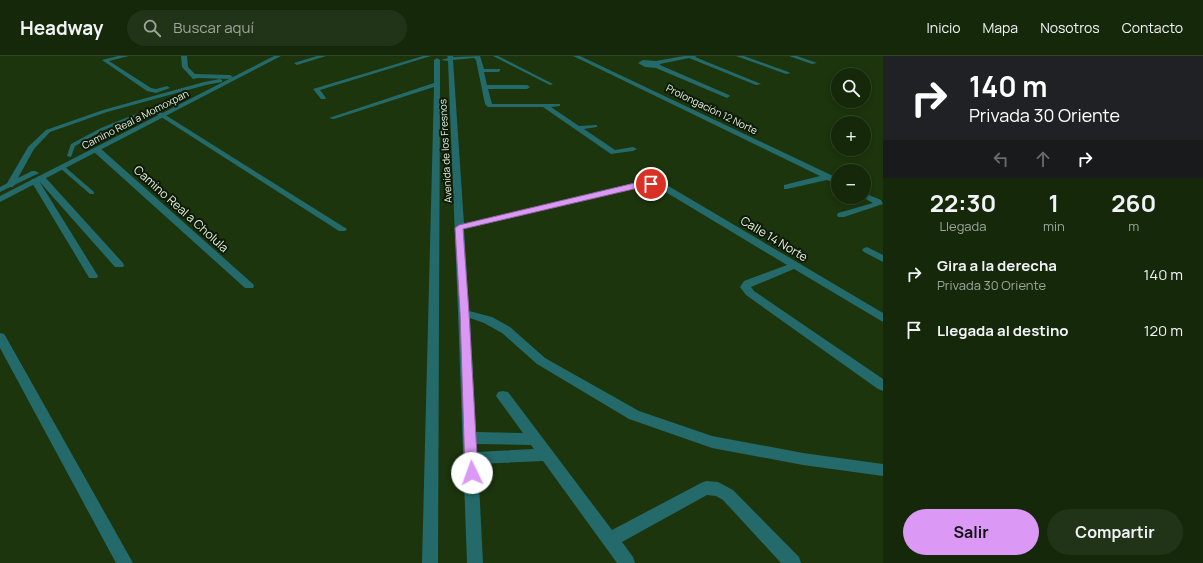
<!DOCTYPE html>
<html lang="es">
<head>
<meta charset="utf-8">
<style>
	body { margin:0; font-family:Manrope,sans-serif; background:#223418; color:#f1f3f6; height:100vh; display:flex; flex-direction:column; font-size:15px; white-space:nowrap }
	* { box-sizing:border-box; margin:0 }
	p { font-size:13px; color:#9da69c }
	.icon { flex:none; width:22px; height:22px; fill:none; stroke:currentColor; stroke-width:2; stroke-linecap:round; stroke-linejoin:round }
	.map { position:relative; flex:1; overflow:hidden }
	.sheet { display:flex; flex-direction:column; background:#15280a; width:320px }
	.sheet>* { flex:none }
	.hud { background:#202124; color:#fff; overflow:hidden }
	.fabs { position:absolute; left:831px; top:12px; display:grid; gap:8px }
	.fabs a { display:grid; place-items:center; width:40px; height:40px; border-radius:50%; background:#15280a; box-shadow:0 2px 6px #0003,0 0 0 1px #34442b; font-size:20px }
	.pin { position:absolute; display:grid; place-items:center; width:34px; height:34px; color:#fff; margin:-17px; border:2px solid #fff; border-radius:50%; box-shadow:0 1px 4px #0007 }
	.me { position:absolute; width:44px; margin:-22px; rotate:357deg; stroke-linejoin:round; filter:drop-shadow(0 0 3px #0008) }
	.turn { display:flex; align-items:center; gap:14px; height:84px; padding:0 20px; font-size:18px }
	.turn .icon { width:52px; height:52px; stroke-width:2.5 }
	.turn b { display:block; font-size:28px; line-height:34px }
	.lanes { display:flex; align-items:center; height:38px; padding:0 20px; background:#0003; justify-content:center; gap:20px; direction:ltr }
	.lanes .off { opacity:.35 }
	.eta { display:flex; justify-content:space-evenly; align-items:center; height:68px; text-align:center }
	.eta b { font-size:24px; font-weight:700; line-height:28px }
	.button { display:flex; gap:8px; margin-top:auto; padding:8px 20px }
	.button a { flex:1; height:46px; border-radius:24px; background:#db99f5; color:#111; font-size:16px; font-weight:700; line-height:46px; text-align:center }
	.button a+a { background:#223418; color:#f1f3f6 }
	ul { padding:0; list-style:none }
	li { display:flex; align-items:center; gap:12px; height:56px; padding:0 20px }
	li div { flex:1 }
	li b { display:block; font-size:15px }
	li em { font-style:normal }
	header { display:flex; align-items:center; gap:24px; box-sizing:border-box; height:56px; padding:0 20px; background:#15280a; border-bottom:1px solid #34442b }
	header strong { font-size:19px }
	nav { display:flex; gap:22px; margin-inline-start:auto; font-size:14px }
	.search { width:280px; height:36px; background:#223418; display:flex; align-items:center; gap:10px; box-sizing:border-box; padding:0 14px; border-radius:22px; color:#9da69c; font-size:15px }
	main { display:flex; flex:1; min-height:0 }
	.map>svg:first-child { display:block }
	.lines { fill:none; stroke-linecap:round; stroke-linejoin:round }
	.service { fill:#246a6a; fill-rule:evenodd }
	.minor { fill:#246a6a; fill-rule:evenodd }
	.tertiary { fill:#246a6a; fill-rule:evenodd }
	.route { fill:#db99f5; stroke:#8e639f }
	.labels { text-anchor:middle; stroke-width:4; stroke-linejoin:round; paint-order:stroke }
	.far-street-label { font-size:10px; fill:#e2f2db; stroke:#0e1909 }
	.street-label { font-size:12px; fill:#e2f2db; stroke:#0e1909 }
</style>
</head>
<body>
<header>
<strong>Headway</strong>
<div class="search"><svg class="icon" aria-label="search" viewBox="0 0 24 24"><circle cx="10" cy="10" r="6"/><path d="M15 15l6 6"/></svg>Buscar aquí</div>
<nav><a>Inicio</a><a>Mapa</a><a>Nosotros</a><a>Contacto</a></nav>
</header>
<main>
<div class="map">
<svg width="883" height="507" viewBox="0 0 883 507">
	<rect width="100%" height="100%" fill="#1c350d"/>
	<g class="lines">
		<!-- service -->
		<path class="service" d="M 493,0 L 498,0 L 553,28 L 550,29 Z
			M 157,55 L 158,55 L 158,57 L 146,59 L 125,65 L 104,74 L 75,90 L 71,101 L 67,100 L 71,88 L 101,72 L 133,59 Z
			M 60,110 L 64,110 L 94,136 L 94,138 L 90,138 L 60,112 Z"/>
		<!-- minor -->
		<path class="minor" d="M 118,0 L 129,0 L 109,5 L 151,32 L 156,33 L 167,30 L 170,32 L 156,37 L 147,35 L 102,4 Z
			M 181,0 L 187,0 L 188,11 L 195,18 L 230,19 L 233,21 L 230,23 L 198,22 L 193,23 L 182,11 Z
			M 317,0 L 326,0 L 297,9 L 294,7 Z
			M 423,0 L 431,0 L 320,34 L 326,42 L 325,43 L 321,43 L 313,33 Z
			M 447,0 L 453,0 L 453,1 L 480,0 L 484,13 L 500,13 L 500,15 L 498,16 L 484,16 L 487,29 L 527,29 L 530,31 L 527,33 L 488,33 L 492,48 L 560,48 L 560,50 L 551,51 L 579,70 L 597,69 L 597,71 L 584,73 L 615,94 L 633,91 L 637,93 L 633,95 L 611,98 L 543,51 L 488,51 L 485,48 L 476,4 L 474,2 L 453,4 L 464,168 L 639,126 L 651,125 L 665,128 L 883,257 L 883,266 L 794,213 L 751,231 L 754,235 L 883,323 L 883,335 L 878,333 L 746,239 L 740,231 L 744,225 L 787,209 L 659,132 L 651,129 L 639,130 L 464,173 L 469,255 L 492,261 L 510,271 L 545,302 L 639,355 L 712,380 L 803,397 L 883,408 L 883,420 L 803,409 L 712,392 L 629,363 L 537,308 L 502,277 L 484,267 L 470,262 L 476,376 L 523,377 L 496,340 L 498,336 L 503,335 L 508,336 L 612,474 L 701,427 L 706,425 L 718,426 L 733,434 L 799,501 L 801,507 L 781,507 L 723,444 L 716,440 L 707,439 L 622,486 L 633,501 L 635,507 L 617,507 L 543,405 L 478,408 L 483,507 L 467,507 L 458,257 L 448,5 L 441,4 L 448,2 ZM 477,388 L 531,389 L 534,393 L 477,396 Z
			M 573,0 L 580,0 L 831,119 L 838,123 L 838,128 L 827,124 L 787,133 L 784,133 L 784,129 L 820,120 Z
			M 684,0 L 697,0 L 695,1 L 761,28 L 756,29 L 689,2 L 660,8 L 660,9 L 729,39 L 730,40 L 727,42 L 656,12 L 645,11 L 638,7 L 643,4 L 656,5 Z
			M 736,0 L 744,0 L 791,17 L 786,18 Z
			M 789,0 L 797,0 L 817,7 L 812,8 Z
			M 437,2 L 440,4 L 440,28 L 438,507 L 422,507 L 434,31 L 334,63 L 329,62 L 434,27 L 434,4 Z
			M 220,23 L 222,24 L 222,26 L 206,29 L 107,56 L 50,76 L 34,93 L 13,131 L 10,131 L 6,129 L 28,91 L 46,74 L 103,54 L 204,26 Z
			M 155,55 L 159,55 L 347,173 L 345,175 L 339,175 L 155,57 Z
			M 94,92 L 100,92 L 253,228 L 254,230 L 253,232 L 245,232 L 94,96 Z
			M 38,120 L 44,120 L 123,207 L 124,209 L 123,211 L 115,211 L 38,124 Z
			M 32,123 L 35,123 L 39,125 L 98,220 L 97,222 L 89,222 L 88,220 L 31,125 Z
			M 864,137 L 881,144 L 883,148 L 844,161 L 838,161 L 837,159 L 838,157 L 873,147 L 862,141 L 864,141 Z
			M 867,191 L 883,199 L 883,206 L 864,196 L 862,194 L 864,192 Z
			M 0,277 L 4,278 L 6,281 L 133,507 L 116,507 L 0,292 Z"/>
		<!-- tertiary -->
		<path class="tertiary" d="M 274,0 L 281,0 L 0,146 L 0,140 Z
			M 32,115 L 35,115 L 39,117 L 0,136 L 0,131 Z"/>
	</g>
	<!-- route -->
	<path class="route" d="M 639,126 L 651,126 L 655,128 L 463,173 L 469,257 L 478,417 L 476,421 L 472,423 L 467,421 L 465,417 L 460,257 L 455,172 L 459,169 Z"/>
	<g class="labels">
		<!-- far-street labels -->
		<g class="far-street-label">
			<text transform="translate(712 53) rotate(26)" y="4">Prolongación 12 Norte</text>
			<text transform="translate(135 63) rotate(-27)" y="4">Camino Real a Momoxpan</text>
			<text transform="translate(445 95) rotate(-93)" y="4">Avenida de los Fresnos</text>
		</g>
		<!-- street labels -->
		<g class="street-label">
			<text transform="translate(181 153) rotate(42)" y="4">Camino Real a Cholula</text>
			<text transform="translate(774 183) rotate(31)" y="4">Calle 14 Norte</text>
		</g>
	</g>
</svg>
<div class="fabs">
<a><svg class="icon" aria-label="search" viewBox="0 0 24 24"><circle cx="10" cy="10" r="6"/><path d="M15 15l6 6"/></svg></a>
<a>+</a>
<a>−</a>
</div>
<div class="pin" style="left:651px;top:128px;background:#d93025"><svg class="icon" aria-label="arrive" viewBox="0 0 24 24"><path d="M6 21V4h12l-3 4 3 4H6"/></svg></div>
<svg class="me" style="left:472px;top:417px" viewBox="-20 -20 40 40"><circle r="19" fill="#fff"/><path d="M0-13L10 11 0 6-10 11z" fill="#db99f5"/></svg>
</div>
<section class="sheet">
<div class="hud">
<div class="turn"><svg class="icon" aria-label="right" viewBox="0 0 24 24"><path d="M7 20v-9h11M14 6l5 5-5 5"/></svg><div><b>140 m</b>Privada 30 Oriente</div></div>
<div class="lanes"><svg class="icon off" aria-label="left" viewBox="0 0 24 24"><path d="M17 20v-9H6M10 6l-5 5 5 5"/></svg><svg class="icon off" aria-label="ahead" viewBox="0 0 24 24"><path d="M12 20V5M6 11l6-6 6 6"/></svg><svg class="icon" aria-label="right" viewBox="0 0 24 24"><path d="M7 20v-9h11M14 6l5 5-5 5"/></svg></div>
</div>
<div class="eta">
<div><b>22:30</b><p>Llegada</p></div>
<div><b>1</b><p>min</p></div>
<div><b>260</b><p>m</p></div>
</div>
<ul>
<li><svg class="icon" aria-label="right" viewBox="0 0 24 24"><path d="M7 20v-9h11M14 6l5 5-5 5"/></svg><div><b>Gira a la derecha</b><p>Privada 30 Oriente</p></div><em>140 m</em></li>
<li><svg class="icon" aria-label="arrive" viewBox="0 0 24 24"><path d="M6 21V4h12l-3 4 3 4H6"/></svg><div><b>Llegada al destino</b></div><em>120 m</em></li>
</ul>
<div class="button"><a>Salir</a><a>Compartir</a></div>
</section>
</main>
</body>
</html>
